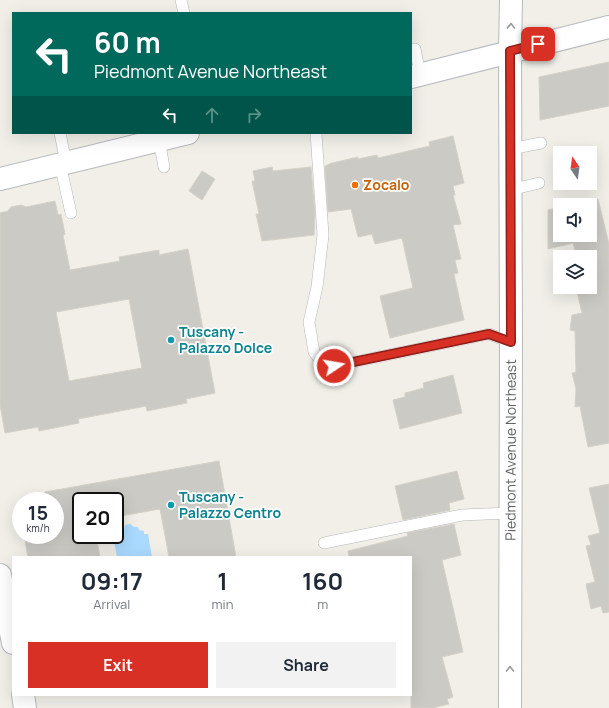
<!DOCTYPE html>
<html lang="en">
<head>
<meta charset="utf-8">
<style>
	body { margin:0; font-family:Manrope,sans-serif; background:#f2f2f3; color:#1f2937; height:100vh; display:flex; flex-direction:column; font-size:15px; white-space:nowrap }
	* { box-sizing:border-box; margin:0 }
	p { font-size:13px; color:#747a83 }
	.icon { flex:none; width:22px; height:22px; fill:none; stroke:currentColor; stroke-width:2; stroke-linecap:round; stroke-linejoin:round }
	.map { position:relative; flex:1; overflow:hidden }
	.panel { position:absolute; left:12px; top:556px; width:400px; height:140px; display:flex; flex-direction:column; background:#fff; border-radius:0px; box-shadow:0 4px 16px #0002 }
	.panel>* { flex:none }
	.top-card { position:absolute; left:12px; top:12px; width:400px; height:122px; border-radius:0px; box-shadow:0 4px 16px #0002; background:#00695c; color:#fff; overflow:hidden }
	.needle { width:26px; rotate:347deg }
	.buttons { position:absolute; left:553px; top:146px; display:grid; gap:8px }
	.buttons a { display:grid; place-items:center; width:44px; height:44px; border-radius:0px; background:#fff; box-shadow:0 4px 16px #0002; font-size:20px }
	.speed { position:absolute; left:12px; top:492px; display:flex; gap:8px; font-size:20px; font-weight:700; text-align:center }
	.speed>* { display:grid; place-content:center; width:52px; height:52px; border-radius:50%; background:#fff; box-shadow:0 4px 16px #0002; line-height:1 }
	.speed small { font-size:10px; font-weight:400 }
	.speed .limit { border:2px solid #111; border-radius:6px; background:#fff; color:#111 }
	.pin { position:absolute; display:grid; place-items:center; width:34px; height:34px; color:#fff; margin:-17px; border-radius:8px; box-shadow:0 2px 6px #0006 }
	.me { position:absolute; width:44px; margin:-22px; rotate:78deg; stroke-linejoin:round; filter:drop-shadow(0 0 3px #0008) }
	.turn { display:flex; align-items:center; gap:14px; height:84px; padding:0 16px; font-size:18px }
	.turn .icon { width:52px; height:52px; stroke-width:2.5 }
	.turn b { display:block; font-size:28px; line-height:34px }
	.lanes { display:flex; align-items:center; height:38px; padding:0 16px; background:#0003; justify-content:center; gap:20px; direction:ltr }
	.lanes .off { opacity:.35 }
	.eta { display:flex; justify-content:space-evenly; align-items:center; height:68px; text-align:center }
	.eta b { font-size:24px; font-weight:700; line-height:28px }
	.button { display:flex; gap:8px; margin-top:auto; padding:8px 16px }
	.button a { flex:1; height:46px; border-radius:0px; background:#d93025; color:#fff; font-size:16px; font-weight:700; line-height:46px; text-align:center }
	.button a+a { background:#f2f2f3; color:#1f2937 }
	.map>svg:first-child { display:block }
	.water { fill:#aadaff }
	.building { fill:#cccac5; stroke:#d6d1c6; fill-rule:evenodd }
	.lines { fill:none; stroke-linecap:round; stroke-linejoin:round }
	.service-casing { stroke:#b5b8bc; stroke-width:12 }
	.secondary-casing { stroke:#b6babf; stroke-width:24 }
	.service { stroke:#fff; stroke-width:11 }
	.secondary { stroke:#fff; stroke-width:22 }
	.oneway { stroke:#979a9d }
	.route-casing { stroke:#8d1f18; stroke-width:10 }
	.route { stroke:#d93025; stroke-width:7 }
	.food-dot { fill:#e8710a; stroke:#fff; stroke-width:1.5 }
	.culture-dot { fill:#0f9aa8; stroke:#fff; stroke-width:1.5 }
	.labels { text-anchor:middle; stroke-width:3.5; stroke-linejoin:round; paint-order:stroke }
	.food-label { font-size:14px; font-weight:bold; fill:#c56008; stroke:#fff; text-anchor:start }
	.culture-label { font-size:14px; font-weight:bold; fill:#0d838f; stroke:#fff; text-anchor:start }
	.street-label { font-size:14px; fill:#5f6368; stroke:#fff }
</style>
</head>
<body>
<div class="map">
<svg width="609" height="708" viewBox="0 0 609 708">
	<rect width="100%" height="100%" fill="#f1efe8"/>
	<!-- water -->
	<path class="water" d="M 130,524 L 134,527 L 138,527 L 139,530 L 144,531 L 144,534 L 148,534 L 152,557 L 117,557 L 114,541 L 117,539 L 117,535 L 120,534 L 121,530 L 124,530 L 125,525 Z"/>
	<!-- building -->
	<path class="building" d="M 609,62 L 609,106 L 540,120 L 539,77 Z
		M 453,136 L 464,183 L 453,186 L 455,195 L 453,195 L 461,224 L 453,225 L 461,259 L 455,260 L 458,273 L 454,274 L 464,320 L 390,338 L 380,296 L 413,288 L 402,238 L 375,244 L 372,234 L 358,237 L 351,209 L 328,212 L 325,166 L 332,163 L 358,157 L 358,159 L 377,155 L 378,158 L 430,146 L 429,142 Z
		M 272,167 L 273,171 L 311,167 L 315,214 L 314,235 L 262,241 L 256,214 L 259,214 L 252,181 L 255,181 L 253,171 Z
		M 202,171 L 215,179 L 202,200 L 189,191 Z
		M 598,199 L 609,244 L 609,443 L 588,447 L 580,406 L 575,407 L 576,389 L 572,373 L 576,372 L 575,331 L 570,330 L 572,315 L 582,313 L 576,287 L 590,287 L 590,257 L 577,257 L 573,243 L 548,249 L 548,210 L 560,207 L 560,235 L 590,235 L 590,205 L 570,205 Z
		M 55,201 L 58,215 L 61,214 L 65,234 L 63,235 L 70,270 L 120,261 L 119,257 L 159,250 L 159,255 L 188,249 L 215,393 L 186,399 L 187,403 L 147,411 L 146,406 L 78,419 L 79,423 L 39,431 L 38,427 L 5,433 L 0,405 L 0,213 L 8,211 L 11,207 L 21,205 L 26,207 ZM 129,299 L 142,368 L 69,381 L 56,312 Z
		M 453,375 L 462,413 L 400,429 L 393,400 L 405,397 L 405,393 L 424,388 L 423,383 Z
		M 219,461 L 236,557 L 169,557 L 160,509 L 115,517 L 115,501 L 81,501 L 81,535 L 96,535 L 100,557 L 28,557 L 24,535 L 55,535 L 55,501 L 46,501 L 45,492 Z
		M 457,471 L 464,499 L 449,503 L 450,510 L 403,520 L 395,486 Z
		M 609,484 L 609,612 L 603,613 L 601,606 L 591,609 L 586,584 L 595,582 L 586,546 L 591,545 L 588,536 L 600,533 L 589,488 Z
		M 454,524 L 461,555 L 442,560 L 463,652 L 442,657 L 453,697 L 447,699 L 449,704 L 433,708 L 411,708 L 411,557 L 349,557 L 348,551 L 408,536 L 407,533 Z"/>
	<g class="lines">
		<!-- service casing -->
		<g class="service-casing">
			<path id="service" d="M 181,0 L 184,13
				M 415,49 L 420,74
				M 60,133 L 66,163
				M 316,133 L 323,235 L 317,287 L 309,322 L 314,352 L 322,362 L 335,366 L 489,334 L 511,342
				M 159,140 L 164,167
				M 510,149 L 541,143
				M 60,164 L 71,213
				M 510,190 L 539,183
				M 324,543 L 462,515 L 511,513"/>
		</g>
		<!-- secondary casing -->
		<g class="secondary-casing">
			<g id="secondary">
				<path d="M 411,77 L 609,27"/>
				<path d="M 0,179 L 188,133"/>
				<path d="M 0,575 L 13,643"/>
				<path d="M 23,695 L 25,708"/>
				<path id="s1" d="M 510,708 L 511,342 L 510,51 L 511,0"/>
			</g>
		</g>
		<!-- service -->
		<use href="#service" class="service"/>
		<!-- secondary -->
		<use href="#secondary" class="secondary"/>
	</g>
	<!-- one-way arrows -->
	<defs><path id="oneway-chevron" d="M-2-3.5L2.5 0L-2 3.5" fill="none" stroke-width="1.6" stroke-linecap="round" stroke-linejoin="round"/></defs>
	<g class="oneway">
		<use href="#oneway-chevron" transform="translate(511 26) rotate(-88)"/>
		<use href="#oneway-chevron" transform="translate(510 669) rotate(-90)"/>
	</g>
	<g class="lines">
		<!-- route casing -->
		<g class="route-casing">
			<path id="route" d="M 334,366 L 489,334 L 511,342 L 510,51 L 538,44"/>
		</g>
		<!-- route -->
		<use href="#route" class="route"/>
	</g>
	<!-- markers -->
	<circle class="food-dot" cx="355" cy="185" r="4"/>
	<g class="culture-dot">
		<circle cx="171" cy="340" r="4"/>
		<circle cx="171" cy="505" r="4"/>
	</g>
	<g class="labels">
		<!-- food labels -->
		<g class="food-label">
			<text x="363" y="190">Zocalo</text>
		</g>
		<!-- culture labels -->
		<g class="culture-label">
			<text x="179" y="337">Tuscany -<tspan x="179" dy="16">Palazzo Dolce</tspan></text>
			<text x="179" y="502">Tuscany -<tspan x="179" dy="16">Palazzo Centro</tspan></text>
		</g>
		<!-- street labels -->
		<g class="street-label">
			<text dy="5" stroke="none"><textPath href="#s1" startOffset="258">Piedmont Avenue Northeast</textPath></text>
		</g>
	</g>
</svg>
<div class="buttons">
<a><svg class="needle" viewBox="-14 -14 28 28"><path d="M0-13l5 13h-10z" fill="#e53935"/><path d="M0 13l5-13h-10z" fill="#747a83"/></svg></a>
<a><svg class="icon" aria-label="sound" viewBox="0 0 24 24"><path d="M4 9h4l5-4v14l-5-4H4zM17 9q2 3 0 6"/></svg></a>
<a><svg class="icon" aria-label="layers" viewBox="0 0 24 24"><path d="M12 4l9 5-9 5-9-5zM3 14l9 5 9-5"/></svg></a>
</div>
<div class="speed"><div>15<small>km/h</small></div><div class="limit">20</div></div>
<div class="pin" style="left:538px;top:44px;background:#d93025"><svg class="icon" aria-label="arrive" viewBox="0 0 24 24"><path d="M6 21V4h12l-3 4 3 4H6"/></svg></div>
<svg class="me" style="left:334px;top:366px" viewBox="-20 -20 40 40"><circle r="17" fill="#d93025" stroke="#fff" stroke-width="3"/><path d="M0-11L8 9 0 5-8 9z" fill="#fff"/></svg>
<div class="top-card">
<div class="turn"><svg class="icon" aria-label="left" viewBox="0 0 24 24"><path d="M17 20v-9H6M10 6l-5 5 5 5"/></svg><div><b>60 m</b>Piedmont Avenue Northeast</div></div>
<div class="lanes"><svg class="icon" aria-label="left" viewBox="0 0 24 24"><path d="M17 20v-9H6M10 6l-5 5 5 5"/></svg><svg class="icon off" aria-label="ahead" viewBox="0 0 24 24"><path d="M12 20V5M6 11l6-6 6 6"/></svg><svg class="icon off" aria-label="right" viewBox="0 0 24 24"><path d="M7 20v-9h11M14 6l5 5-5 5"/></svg></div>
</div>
<section class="panel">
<div class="eta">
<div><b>09:17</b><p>Arrival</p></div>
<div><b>1</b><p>min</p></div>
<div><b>160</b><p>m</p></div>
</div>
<div class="button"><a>Exit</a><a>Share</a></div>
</section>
</div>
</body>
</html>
